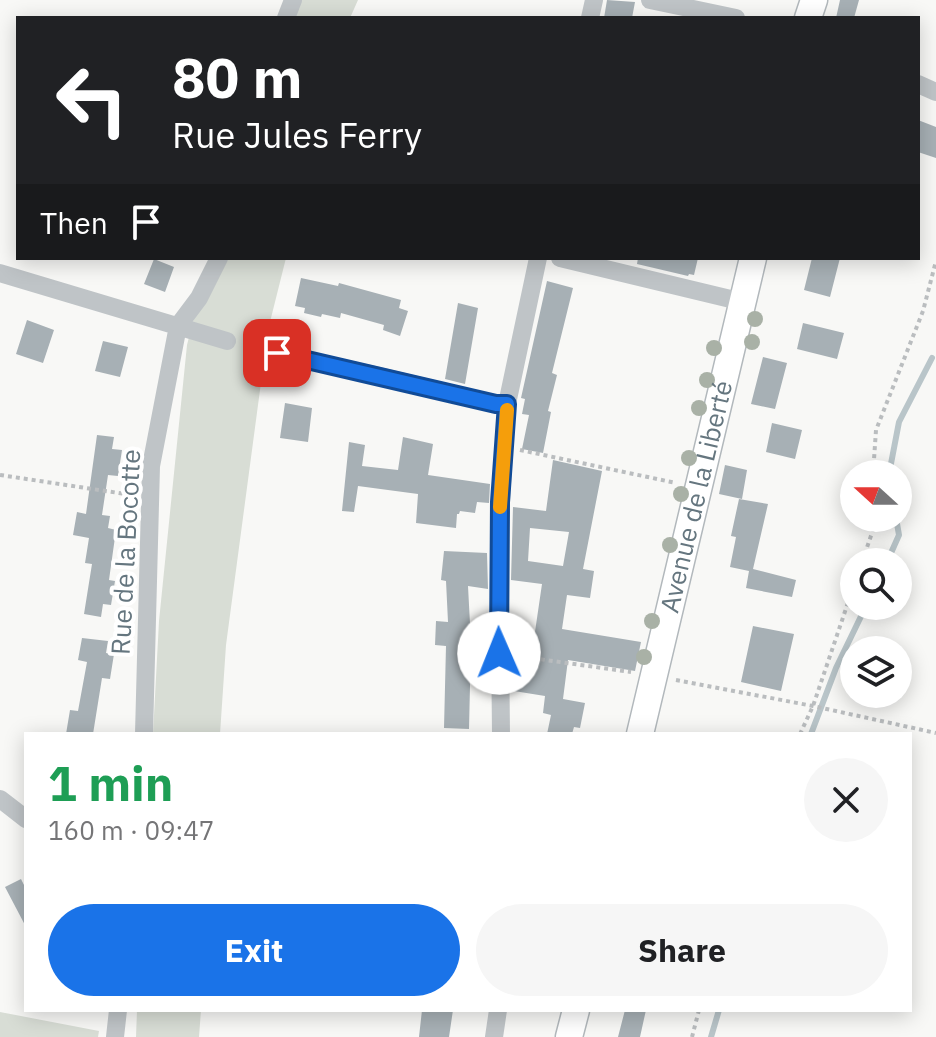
<!DOCTYPE html>
<html lang="en">
<head>
<meta charset="utf-8">
<style>
	body { margin:0; font-family:"IBM Plex Sans",sans-serif; background:#f6f6f6; color:#202124; height:100vh; display:flex; flex-direction:column; font-size:30px; white-space:nowrap }
	* { box-sizing:border-box; margin:0 }
	p { font-size:26px; color:#757577 }
	.icon { flex:none; width:44px; height:44px; fill:none; stroke:currentColor; stroke-width:2; stroke-linecap:round; stroke-linejoin:round }
	.map { position:relative; flex:1; overflow:hidden }
	.details { position:absolute; left:24px; top:732px; width:888px; height:280px; display:flex; flex-direction:column; background:#fff; border-radius:0px; box-shadow:0 4px 20px #0003 }
	.details>* { flex:none }
	.guide { position:absolute; left:16px; top:16px; width:904px; height:244px; border-radius:0px; box-shadow:0 4px 20px #0003; background:#202124; color:#fff; overflow:hidden }
	.needle { width:52px; rotate:291deg }
	.controls { position:absolute; left:840px; top:460px; display:grid; gap:16px }
	.controls a { display:grid; place-items:center; width:72px; height:72px; border-radius:50%; background:#fff; box-shadow:0 4px 20px #0003; font-size:40px }
	.pin { position:absolute; display:grid; place-items:center; width:68px; height:68px; color:#fff; margin:-34px; border-radius:16px; box-shadow:0 4px 12px #0006 }
	.me { position:absolute; width:88px; margin:-44px; rotate:359deg; stroke-linejoin:round; filter:drop-shadow(0 0 6px #0008) }
	.turn { display:flex; align-items:center; gap:28px; height:168px; padding:0 24px; font-size:36px }
	.turn .icon { width:104px; height:104px; stroke-width:2.5 }
	.turn b { display:block; font-size:56px; line-height:68px }
	.then { display:flex; align-items:center; height:76px; padding:0 24px; background:#0003; gap:16px; font-size:30px }
	.round { display:grid; place-items:center; flex:none; width:84px; height:84px; border-radius:42px; background:#f6f6f6 }
	.head { display:flex; align-items:center; justify-content:space-between; height:136px; padding:0 24px }
	h1 { font-size:48px; font-weight:700; line-height:60px; color:#1e9e55 }
	.button { display:flex; gap:16px; margin-top:auto; padding:16px 24px }
	.button a { flex:1; height:92px; border-radius:48px; background:#1a73e8; color:#fff; font-size:32px; font-weight:700; line-height:92px; text-align:center }
	.button a+a { background:#f6f6f6; color:#202124 }
	.map>svg:first-child { display:block }
	.green { fill:#d8ddd5 }
	.lines { fill:none; stroke-linecap:round; stroke-linejoin:round }
	.stream { stroke:#b9c5c9; stroke-width:6 }
	.building { fill:#a7b0b5; fill-rule:evenodd }
	.secondary-casing { stroke:#b2b8bc; stroke-width:29 }
	.path { stroke:#babdbf; stroke-width:4; stroke-dasharray:4 4; stroke-linecap:butt }
	.street { stroke:#bfc4c7; stroke-width:18 }
	.secondary { stroke:#fff; stroke-width:26 }
	.tree { fill:#a9b1a6 }
	.route-casing { stroke:#114b97; stroke-width:20 }
	.route { stroke:#1a73e8; stroke-width:14 }
	.slow { stroke:#f59e0b; stroke-width:14 }
	.labels { text-anchor:middle; stroke-width:8; stroke-linejoin:round; paint-order:stroke }
	.street-label { font-size:26px; fill:#65767f; stroke:#fff }
</style>
</head>
<body>
<div class="map">
<svg width="936" height="1037" viewBox="0 0 936 1037">
	<rect width="100%" height="100%" fill="#f8f8f6"/>
	<!-- green -->
	<path class="green" d="M 290,0 L 358,0 L 350,18 L 284,18 Z
		M 209,258 L 286,258 L 268,330 L 226,645 L 220,734 L 153,734 L 159,621 L 187,345 Z
		M 137,1010 L 201,1010 L 199,1037 L 136,1037 Z
		M 0,1012 L 99,1031 L 98,1037 L 0,1037 Z"/>
	<g class="lines">
		<!-- stream -->
		<path class="stream" d="M 889,474 L 899,422 L 932,358
			M 887,562 L 899,535 L 896,518
			M 811,734 L 836,668 L 866,606
			M 711,1037 L 719,1010"/>
	</g>
	<!-- building -->
	<path class="building" d="M 607,0 L 635,2 L 632,18 L 604,18 Z
		M 840,0 L 859,0 L 854,18 L 836,18 Z
		M 918,120 L 936,127 L 936,158 L 918,152 Z
		M 638,258 L 698,258 L 694,275 L 689,274 L 688,276 L 637,264 Z
		M 812,258 L 840,258 L 830,297 L 804,290 Z
		M 154,259 L 174,267 L 165,292 L 144,284 Z
		M 301,278 L 338,286 L 339,283 L 401,300 L 399,308 L 408,311 L 400,336 L 383,330 L 384,325 L 341,313 L 340,318 L 322,314 L 321,317 L 304,313 L 305,308 L 295,306 Z
		M 547,281 L 573,288 L 552,373 L 557,375 L 548,411 L 551,412 L 543,453 L 522,449 L 529,415 L 522,414 L 525,399 L 521,398 Z
		M 458,303 L 478,308 L 465,384 L 445,379 Z
		M 27,320 L 54,330 L 43,363 L 16,354 Z
		M 803,323 L 844,333 L 837,359 L 797,349 Z
		M 103,341 L 128,347 L 120,377 L 95,371 Z
		M 763,357 L 787,363 L 775,409 L 751,404 Z
		M 285,403 L 312,408 L 308,442 L 280,438 Z
		M 772,423 L 802,430 L 795,459 L 766,452 Z
		M 97,435 L 114,437 L 112,449 L 122,450 L 118,476 L 108,475 L 102,515 L 110,516 L 108,528 L 116,530 L 109,580 L 115,581 L 111,605 L 103,604 L 101,617 L 84,614 L 92,564 L 85,563 L 89,538 L 73,535 L 77,512 L 86,514 Z
		M 403,437 L 433,444 L 428,475 L 490,484 L 489,503 L 477,502 L 475,513 L 460,511 L 459,514 L 457,514 L 456,528 L 416,523 L 418,494 L 358,486 L 354,512 L 342,511 L 349,442 L 365,445 L 362,466 L 398,470 Z
		M 553,460 L 602,471 L 583,569 L 594,571 L 590,598 L 567,595 L 562,629 L 641,642 L 635,671 L 568,660 L 563,699 L 585,703 L 580,728 L 574,727 L 572,734 L 547,734 L 551,715 L 543,713 L 545,696 L 514,691 L 513,657 L 531,659 L 542,584 L 511,580 L 513,507 L 546,511 ZM 530,528 L 569,532 L 563,566 L 528,561 Z
		M 725,465 L 747,470 L 742,499 L 719,494 Z
		M 739,499 L 768,504 L 753,569 L 796,580 L 792,597 L 746,588 L 749,571 L 730,567 L 736,537 L 731,536 Z
		M 444,551 L 487,553 L 488,589 L 468,586 L 471,643 L 469,729 L 444,728 L 446,646 L 435,645 L 436,621 L 448,622 L 446,581 L 441,580 Z
		M 753,626 L 794,634 L 781,691 L 741,682 Z
		M 82,638 L 108,641 L 106,653 L 114,654 L 110,679 L 102,678 L 93,734 L 66,734 L 70,710 L 78,711 L 87,662 L 78,660 Z
		M 21,879 L 26,889 L 26,927 L 5,887 Z
		M 422,1010 L 453,1010 L 449,1037 L 419,1037 Z
		M 625,1010 L 646,1010 L 640,1037 L 618,1037 Z"/>
	<g class="lines">
		<!-- secondary casing -->
		<g class="secondary-casing">
			<g id="secondary">
				<path d="M 808,18 L 814,0"/>
				<path id="s1" d="M 640,734 L 753,258"/>
				<path d="M 569,1037 L 576,1010"/>
			</g>
		</g>
		<!-- path -->
		<path class="path" d="M 520,450 L 676,483
			M 873,474 L 876,430 L 923,311 L 936,261
			M 0,475 L 132,495
			M 862,562 L 875,524 L 874,518
			M 517,656 L 631,672
			M 676,680 L 813,706 L 936,733
			M 800,734 L 813,706 L 854,585
			M 692,1037 L 699,1010"/>
		<!-- street -->
		<path class="street" d="M 650,0 L 736,18
			M 286,18 L 293,0
			M 590,18 L 594,0
			M 918,84 L 936,92
			M 560,258 L 743,302
			M 0,273 L 227,341
			M 252,348 L 375,375 L 496,404 L 507,404
			M 144,734 L 151,466 L 178,326 L 199,298 L 219,258
			M 501,734 L 499,540 L 504,446 L 507,404 L 538,258
			M 0,799 L 26,819
			M 115,1037 L 118,1010
			M 494,1037 L 498,1010"/>
		<!-- secondary -->
		<use href="#secondary" class="secondary"/>
	</g>
	<!-- trees -->
	<g class="tree">
		<circle cx="755" cy="319" r="8"/>
		<circle cx="752" cy="342" r="8"/>
		<circle cx="714" cy="348" r="8"/>
		<circle cx="707" cy="380" r="8"/>
		<circle cx="699" cy="408" r="8"/>
		<circle cx="689" cy="458" r="8"/>
		<circle cx="681" cy="494" r="8"/>
		<circle cx="670" cy="545" r="8"/>
		<circle cx="652" cy="621" r="8"/>
		<circle cx="644" cy="657" r="8"/>
	</g>
	<g class="lines">
		<!-- route casing -->
		<g class="route-casing">
			<path id="route" d="M 277,353 L 496,404 L 507,404 L 500,502 L 499,653"/>
		</g>
		<!-- route -->
		<use href="#route" class="route"/>
		<!-- slow -->
		<path class="slow" d="M 500,507 L 507,410"/>
	</g>
	<g class="labels">
		<!-- street labels -->
		<g class="street-label">
			<text dy="9" stroke="none"><textPath href="#s1" startOffset="244">Avenue de la Liberté</textPath></text>
			<text transform="translate(126 552) rotate(-87)" y="9">Rue de la Bocotte</text>
		</g>
	</g>
</svg>
<div class="controls">
<a><svg class="needle" viewBox="-14 -14 28 28"><path d="M0-13l5 13h-10z" fill="#e53935"/><path d="M0 13l5-13h-10z" fill="#757577"/></svg></a>
<a><svg class="icon" aria-label="search" viewBox="0 0 24 24"><circle cx="10" cy="10" r="6"/><path d="M15 15l6 6"/></svg></a>
<a><svg class="icon" aria-label="layers" viewBox="0 0 24 24"><path d="M12 4l9 5-9 5-9-5zM3 14l9 5 9-5"/></svg></a>
</div>
<div class="pin" style="left:277px;top:353px;background:#d93025"><svg class="icon" aria-label="arrive" viewBox="0 0 24 24"><path d="M6 21V4h12l-3 4 3 4H6"/></svg></div>
<svg class="me" style="left:499px;top:653px" viewBox="-20 -20 40 40"><circle r="19" fill="#fff"/><path d="M0-13L10 11 0 6-10 11z" fill="#1a73e8"/></svg>
<div class="guide">
<div class="turn"><svg class="icon" aria-label="left" viewBox="0 0 24 24"><path d="M17 20v-9H6M10 6l-5 5 5 5"/></svg><div><b>80 m</b>Rue Jules Ferry</div></div>
<div class="then">Then<svg class="icon" aria-label="arrive" viewBox="0 0 24 24"><path d="M6 21V4h12l-3 4 3 4H6"/></svg></div>
</div>
<section class="details">
<div class="head"><div><h1>1 min</h1><p>160 m · 09:47</p></div><a class="round"><svg class="icon" aria-label="close" viewBox="0 0 24 24"><path d="M6 6l12 12M18 6L6 18"/></svg></a></div>
<div class="button"><a>Exit</a><a>Share</a></div>
</section>
</div>
</body>
</html>
